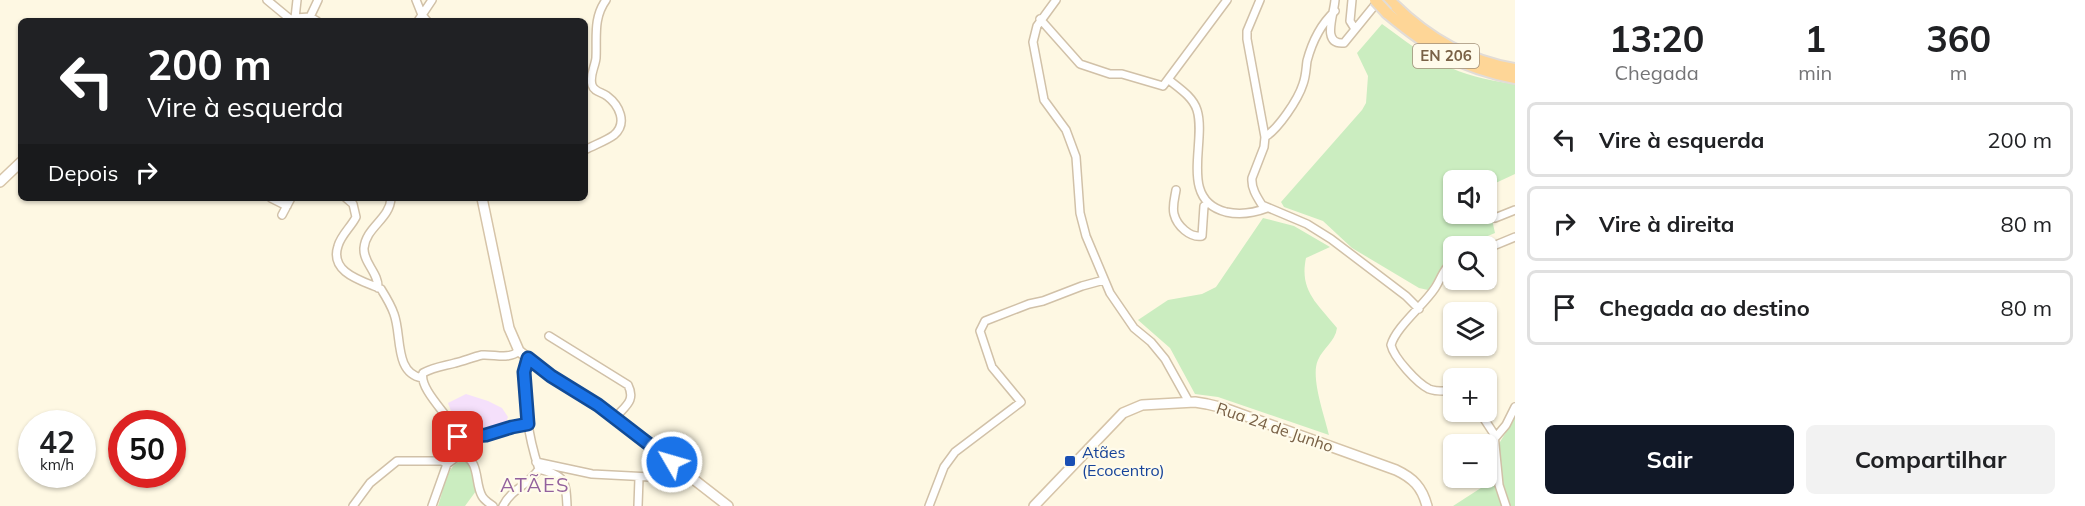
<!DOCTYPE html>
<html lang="pt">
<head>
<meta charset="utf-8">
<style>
	body { margin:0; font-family:Mulish,sans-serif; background:#f2f2f2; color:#202124; height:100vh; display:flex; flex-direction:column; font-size:22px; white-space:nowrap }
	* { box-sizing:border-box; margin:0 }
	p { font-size:20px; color:#757577 }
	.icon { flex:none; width:33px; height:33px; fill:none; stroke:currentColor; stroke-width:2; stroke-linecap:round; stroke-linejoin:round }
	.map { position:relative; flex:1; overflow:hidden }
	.sheet { display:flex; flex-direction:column; background:#fff; width:570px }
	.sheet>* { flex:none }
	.guide { position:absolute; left:18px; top:18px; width:570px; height:183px; border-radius:9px; box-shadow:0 2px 4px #0004; background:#202124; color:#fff; overflow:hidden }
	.tools { position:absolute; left:1443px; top:170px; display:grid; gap:12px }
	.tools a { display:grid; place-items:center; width:54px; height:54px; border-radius:9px; background:#fff; box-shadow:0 2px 4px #0004; font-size:30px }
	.speed { position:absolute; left:18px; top:410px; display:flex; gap:12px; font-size:30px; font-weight:700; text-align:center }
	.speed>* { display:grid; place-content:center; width:78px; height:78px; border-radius:50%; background:#fff; box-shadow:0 2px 4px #0004; line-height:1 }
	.speed small { font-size:15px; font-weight:400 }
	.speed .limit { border:9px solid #d22; background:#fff; color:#111 }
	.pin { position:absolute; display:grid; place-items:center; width:51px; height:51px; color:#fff; margin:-26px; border-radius:12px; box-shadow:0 3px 9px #0006 }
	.me { position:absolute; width:66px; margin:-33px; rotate:308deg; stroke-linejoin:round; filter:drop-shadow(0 0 4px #0008) }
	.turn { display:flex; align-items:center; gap:21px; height:126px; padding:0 30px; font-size:27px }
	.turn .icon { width:78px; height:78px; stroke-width:2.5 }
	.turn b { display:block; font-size:42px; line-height:51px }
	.then { display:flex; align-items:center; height:57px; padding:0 30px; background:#0003; gap:12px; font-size:22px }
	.eta { display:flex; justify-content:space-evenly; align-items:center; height:102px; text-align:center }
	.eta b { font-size:36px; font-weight:700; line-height:42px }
	.primary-button { display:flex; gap:12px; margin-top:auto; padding:12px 30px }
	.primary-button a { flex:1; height:69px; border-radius:9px; background:#111827; color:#fff; font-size:24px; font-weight:700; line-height:69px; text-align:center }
	.primary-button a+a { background:#f2f2f2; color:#202124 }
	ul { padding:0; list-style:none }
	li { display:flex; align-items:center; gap:18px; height:75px; margin:0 12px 9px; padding:0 18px; border:3px solid #e0e0e0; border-radius:9px }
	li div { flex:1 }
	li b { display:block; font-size:22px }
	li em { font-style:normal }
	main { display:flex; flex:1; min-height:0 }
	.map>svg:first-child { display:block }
	.education { fill:#f5e0fb }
	.green { fill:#cbedc0 }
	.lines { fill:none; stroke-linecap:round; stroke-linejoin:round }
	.minor-casing { stroke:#d1c1a8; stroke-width:10 }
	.secondary-casing { stroke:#d6c4a8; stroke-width:12 }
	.trunk-casing { stroke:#e2dcd6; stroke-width:14 }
	.minor { stroke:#fff; stroke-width:7 }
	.secondary { stroke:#fff; stroke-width:9 }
	.trunk { stroke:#fed697; stroke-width:10 }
	.trunk-bridge-casing { stroke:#e2dcd6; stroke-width:14; stroke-linecap:butt }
	.trunk-bridge { stroke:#fed697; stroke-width:10 }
	.route-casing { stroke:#114b97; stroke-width:15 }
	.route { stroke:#1a73e8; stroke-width:10 }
	.transit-dot { fill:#1a4fb4; stroke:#fffbeb; stroke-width:2 }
	.labels { text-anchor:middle; stroke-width:4.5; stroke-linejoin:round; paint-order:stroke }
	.shield { fill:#fffbeb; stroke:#a18f78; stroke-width:1.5 }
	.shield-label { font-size:15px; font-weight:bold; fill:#796146 }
	.street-label { font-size:16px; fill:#796146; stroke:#fffbeb }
	.transit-label { font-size:16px; fill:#164399; stroke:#fffbeb; text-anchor:start }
	.quarter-label { font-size:20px; letter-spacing:1.5px; fill:#93619d; stroke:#fffbeb }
</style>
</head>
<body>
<main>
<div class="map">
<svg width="1515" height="506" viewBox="0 0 1515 506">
	<rect width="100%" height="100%" fill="#fef8e3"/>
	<!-- education -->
	<path class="education" d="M 466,394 L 488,401 L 502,408 L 508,417 L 505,424 L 486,434 L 461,435 L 449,412 L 451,411 L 448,403 Z"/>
	<!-- green -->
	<path class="green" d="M 1382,24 C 1429,59 1455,77 1515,84 L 1515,174 L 1487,187 L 1486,180 L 1454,180 L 1454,213 L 1486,213 L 1487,197 L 1495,233 L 1464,246 L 1454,246 L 1453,251 L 1428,290 L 1419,288 L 1352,248 L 1323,221 L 1284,207 L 1281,202 L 1362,110 L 1366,103 L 1368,76 L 1357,53 Z
		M 1263,218 L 1294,226 L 1330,247 L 1306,258 C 1299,291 1318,304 1337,328 C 1335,342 1323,348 1318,360 C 1310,377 1325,417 1329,435 L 1218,397 L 1195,394 L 1170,348 L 1138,320 L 1168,300 L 1202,294 L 1216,287 Z
		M 1515,417 L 1515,506 L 1453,506 L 1484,486 L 1500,442 Z
		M 465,460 L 472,467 L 476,491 L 465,506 L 438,506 C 444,491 445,463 465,460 Z"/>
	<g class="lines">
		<!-- minor casing -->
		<g class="minor-casing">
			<path id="minor" d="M 267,0 L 290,19 L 295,18
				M 297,0 L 295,18 L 310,17 L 317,21
				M 416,0 L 422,15 L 427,21
				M 1056,0 L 1037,26 L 1033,42 L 1044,100 L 1066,130 L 1076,157 L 1080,213 L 1086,236 L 1110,293 L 1134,328 L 1151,342 L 1165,359 L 1189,402
				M 1260,0 L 1247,31 L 1247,39 L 1265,137 L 1264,147 L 1252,178 C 1251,188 1257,197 1262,205 L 1307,224 L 1331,239 L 1406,296 L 1419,309
				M 1335,0 C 1334,15 1321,45 1344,43 L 1379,0
				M 1352,0 L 1350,21 L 1355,29
				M 310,17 L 318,0
				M 1040,19 L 1080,64 L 1110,74 L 1122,74 L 1163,86 L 1227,0
				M 418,21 L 432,0
				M 1169,80 C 1179,88 1193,97 1197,110 C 1207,142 1178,200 1226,212 C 1240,215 1254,213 1267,208
				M 1265,137 C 1278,129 1298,100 1303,84 C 1306,76 1306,68 1307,61 C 1312,42 1321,24 1335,11
				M 585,150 C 594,145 606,141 614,135 C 628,123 619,105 607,96 C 602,92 594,92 592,85 C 589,76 595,67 596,58 C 597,37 593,18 606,0
				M 1176,190 C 1175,197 1172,206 1174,214 C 1177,226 1190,238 1202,236 L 1204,206 L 1208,203
				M 271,198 L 287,206
				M 346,198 L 353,204 L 356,217 C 351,227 341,235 338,246 C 329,273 363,281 381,289 C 386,297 391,305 394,314 C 402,335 394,373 422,378
				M 282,215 L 291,198
				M 1495,218 L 1515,210
				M 1486,249 L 1515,237
				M 1454,261 C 1444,267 1441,279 1435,288 C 1424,305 1396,327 1391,345 C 1394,358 1417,383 1429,389 C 1436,392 1445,391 1454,391
				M 378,288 C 379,273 363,263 364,248 C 366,227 390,219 391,198
				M 549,336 L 628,385 C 636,401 625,406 615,418
				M 528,359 C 518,385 530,443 539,469 C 565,476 566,480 567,506
				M 1479,411 L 1494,434 L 1499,485 L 1506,506
				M 458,437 L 486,435 L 512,427 L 528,424
				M 1495,438 L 1506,425 L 1515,407
				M 461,454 C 460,444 458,435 453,426 C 445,412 419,388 423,373 C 434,367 444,366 455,363 C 464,361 473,357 482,355 C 495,354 508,360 519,351
				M 536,462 L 592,474 L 650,477 L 667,459
				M 353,506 L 370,483 L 397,461 L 442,461 L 447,464
				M 432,506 L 447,464 L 461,454 C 481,461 474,482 482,496 C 484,500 489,503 493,506
				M 503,506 C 512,488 528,486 539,469
				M 638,506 L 639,478
				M 929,506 L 944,467 L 955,452 L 1021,402 L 992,367 L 980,331 L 985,321 L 1029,304 L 1043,301 L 1082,286 L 1104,280"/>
		</g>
		<!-- secondary casing -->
		<g class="secondary-casing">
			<path id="secondary" d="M 0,182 L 21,162
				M 482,198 L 509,328 L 519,351 L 551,376 L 598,405 L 728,506
				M 1034,506 L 1123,413 L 1142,405 L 1195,402 L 1207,404 L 1224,408 L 1396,470 C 1413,478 1422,487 1427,506"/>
		</g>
		<!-- trunk casing -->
		<g class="trunk-casing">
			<path id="trunk" d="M 1389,0 C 1424,36 1465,61 1515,69
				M 1387,13 C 1429,48 1461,68 1515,78"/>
		</g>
		<!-- minor -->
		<use href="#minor" class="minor"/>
		<!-- secondary -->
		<use href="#secondary" class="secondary"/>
		<!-- trunk -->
		<use href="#trunk" class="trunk"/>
		<!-- trunk-bridge casing -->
		<g class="trunk-bridge-casing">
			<path id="trunk-bridge" d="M 1375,0 L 1387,13"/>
		</g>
		<!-- trunk-bridge -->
		<use href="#trunk-bridge" class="trunk-bridge"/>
	</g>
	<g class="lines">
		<!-- route casing -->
		<g class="route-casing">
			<path id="route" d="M 458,437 L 486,435 L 512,427 L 528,424 L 524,372 L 528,358 L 551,376 L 598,405 L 672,462"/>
		</g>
		<!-- route -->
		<use href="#route" class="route"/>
	</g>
	<!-- markers -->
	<rect class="transit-dot" x="1064" y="455" width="12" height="12" rx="3"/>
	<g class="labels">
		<!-- shield labels -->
		<rect class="shield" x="1413" y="44" width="66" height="24" rx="4.5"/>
		<g class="shield-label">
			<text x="1446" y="61">EN 206</text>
		</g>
		<!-- street labels -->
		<g class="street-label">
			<text transform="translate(1275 427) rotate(19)" y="6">Rua 24 de Junho</text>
		</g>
		<!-- transit labels -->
		<g class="transit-label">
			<text x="1082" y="458">Atães<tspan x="1082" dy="18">(Ecocentro)</tspan></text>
		</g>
		<!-- quarter labels -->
		<g class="quarter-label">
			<text x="535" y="492">ATÃES</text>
		</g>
	</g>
</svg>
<div class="tools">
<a><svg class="icon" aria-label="sound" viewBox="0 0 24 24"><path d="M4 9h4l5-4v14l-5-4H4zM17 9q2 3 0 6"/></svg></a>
<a><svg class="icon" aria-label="search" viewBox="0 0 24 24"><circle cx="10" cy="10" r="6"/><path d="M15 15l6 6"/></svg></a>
<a><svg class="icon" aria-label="layers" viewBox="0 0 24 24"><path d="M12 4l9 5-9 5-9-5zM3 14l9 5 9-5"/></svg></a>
<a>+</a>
<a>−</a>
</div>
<div class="speed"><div>42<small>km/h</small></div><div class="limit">50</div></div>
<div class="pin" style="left:458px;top:437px;background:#d93025"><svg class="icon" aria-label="arrive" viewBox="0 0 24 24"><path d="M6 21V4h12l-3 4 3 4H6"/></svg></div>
<svg class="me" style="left:672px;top:462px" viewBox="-20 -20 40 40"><circle r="17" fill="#1a73e8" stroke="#fff" stroke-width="3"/><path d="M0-11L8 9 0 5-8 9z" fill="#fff"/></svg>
<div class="guide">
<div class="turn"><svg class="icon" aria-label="left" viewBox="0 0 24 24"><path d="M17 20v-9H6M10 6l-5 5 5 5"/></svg><div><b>200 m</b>Vire à esquerda</div></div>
<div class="then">Depois<svg class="icon" aria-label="right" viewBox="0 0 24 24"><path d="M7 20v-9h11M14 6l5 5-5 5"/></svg></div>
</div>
</div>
<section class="sheet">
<div class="eta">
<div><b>13:20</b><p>Chegada</p></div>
<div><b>1</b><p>min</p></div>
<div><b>360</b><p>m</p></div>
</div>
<ul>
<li><svg class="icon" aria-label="left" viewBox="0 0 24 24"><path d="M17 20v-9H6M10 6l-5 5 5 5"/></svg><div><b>Vire à esquerda</b></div><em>200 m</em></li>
<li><svg class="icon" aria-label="right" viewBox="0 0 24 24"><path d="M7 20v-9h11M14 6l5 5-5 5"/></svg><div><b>Vire à direita</b></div><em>80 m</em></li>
<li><svg class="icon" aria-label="arrive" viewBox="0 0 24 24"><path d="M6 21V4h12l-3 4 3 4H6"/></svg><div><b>Chegada ao destino</b></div><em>80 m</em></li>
</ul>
<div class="primary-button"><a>Sair</a><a>Compartilhar</a></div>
</section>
</main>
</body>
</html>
